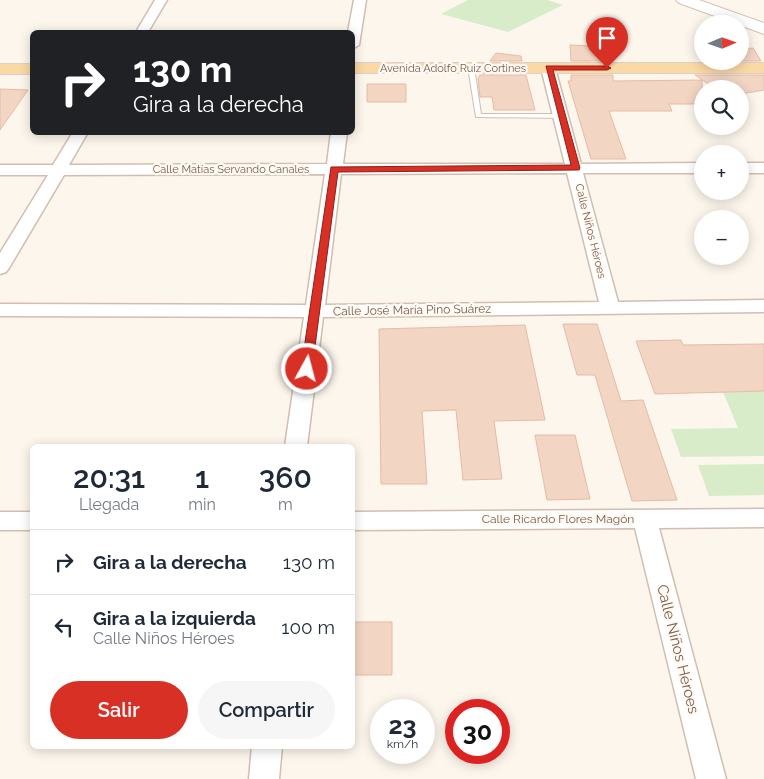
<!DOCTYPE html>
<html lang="es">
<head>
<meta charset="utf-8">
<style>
	body { margin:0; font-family:Raleway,sans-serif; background:#f6f6f7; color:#1f2937; height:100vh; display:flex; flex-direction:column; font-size:19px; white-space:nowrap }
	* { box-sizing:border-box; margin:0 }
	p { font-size:16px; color:#747a83 }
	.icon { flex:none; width:28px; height:28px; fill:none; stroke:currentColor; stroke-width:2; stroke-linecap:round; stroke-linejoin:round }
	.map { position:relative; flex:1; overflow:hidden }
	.sheet { position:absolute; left:30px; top:444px; width:325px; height:305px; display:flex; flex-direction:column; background:#fff; border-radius:8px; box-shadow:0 2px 12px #0003 }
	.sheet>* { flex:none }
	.top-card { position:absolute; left:30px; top:30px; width:325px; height:105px; border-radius:8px; box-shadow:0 2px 12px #0003; background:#202124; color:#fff; overflow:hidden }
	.needle { width:32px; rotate:88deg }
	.buttons { position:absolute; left:694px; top:15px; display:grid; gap:10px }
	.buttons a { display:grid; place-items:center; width:55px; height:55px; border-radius:50%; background:#fff; box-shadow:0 2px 12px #0003; font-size:25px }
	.speed { position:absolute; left:370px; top:699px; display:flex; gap:10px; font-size:25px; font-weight:700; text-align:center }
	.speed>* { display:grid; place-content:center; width:65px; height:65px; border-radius:50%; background:#fff; box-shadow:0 2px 12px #0003; line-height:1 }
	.speed small { font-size:12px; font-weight:400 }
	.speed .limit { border:8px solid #d22; background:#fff; color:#111 }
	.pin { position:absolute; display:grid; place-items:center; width:42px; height:42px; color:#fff; margin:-51px -21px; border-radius:50% 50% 50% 0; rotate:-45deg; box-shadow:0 0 5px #0007 }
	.pin .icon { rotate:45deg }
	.me { position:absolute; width:55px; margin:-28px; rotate:7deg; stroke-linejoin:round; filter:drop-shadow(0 0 4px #0008) }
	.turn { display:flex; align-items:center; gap:18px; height:105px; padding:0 20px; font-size:22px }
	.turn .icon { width:65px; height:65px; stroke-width:2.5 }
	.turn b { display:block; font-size:35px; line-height:42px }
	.eta { display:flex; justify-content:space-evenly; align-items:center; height:85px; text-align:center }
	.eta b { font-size:30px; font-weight:600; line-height:35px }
	.primary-button { display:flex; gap:10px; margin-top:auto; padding:10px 20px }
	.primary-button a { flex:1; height:58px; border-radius:30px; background:#d93025; color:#fff; font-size:20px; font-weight:600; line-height:58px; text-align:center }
	.primary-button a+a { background:#f6f6f7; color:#1f2937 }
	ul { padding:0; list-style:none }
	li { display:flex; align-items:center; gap:15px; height:65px; padding:0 20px; border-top:1px solid #e0e1e3 }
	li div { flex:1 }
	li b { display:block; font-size:19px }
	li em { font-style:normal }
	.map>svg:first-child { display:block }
	.green { fill:#d8ecc9 }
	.building { fill:#f3d5c3; stroke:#e6bba3 }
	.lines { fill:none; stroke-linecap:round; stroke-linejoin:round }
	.lane-casing { stroke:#d1beb0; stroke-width:2 }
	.street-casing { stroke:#d1beb0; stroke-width:3 }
	.secondary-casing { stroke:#d6c0b0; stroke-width:2 }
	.primary-casing { stroke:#dad1cd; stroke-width:2 }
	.lane { fill:#fff; fill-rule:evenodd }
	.street { fill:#fff; fill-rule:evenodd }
	.secondary { fill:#fff; fill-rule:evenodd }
	.primary { fill:#fbd9a5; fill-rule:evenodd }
	.route { fill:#d93025; stroke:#8d1f18 }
	.labels { text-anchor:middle; stroke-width:4.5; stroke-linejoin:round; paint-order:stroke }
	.far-street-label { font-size:11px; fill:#7a5c4d; stroke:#fffaf3 }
	.street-label { font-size:12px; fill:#7a5c4d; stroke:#fffaf3 }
	.near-street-label { font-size:15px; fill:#7a5c4d; stroke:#fffaf3 }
</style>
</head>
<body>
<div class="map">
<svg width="764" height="779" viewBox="0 0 764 779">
	<rect width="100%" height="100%" fill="#fdf6ec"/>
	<!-- green -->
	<path class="green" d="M 468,0 L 547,0 L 563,5 L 508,32 L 441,14 Z
		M 764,391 L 764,456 L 681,457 L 671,429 L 738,428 L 723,392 Z
		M 764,464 L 764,495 L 709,496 L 698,465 Z"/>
	<!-- building -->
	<path class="building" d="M 570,45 L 610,47 L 612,61 L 571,61 Z
		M 753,48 L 761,61 L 740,61 L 740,49 Z
		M 496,53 L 521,56 L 522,61 L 490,61 Z
		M 480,75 L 526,75 L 535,110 L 494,110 L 492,97 L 480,97 L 478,78 Z
		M 571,75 L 613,75 L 613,81 L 702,80 L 702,104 L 669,104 L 672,111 L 609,111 L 626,159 L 591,159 L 568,81 L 571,81 Z
		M 695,75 L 764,75 L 764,90 L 740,94 L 740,89 L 716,89 Z
		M 367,84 L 406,84 L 406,102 L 367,102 Z
		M 0,89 L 28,90 L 0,130 Z
		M 563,324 L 597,324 L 621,401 L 643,400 L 677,500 L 632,501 L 595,375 L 577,375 Z
		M 525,325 L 545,420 L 494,421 L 502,479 L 463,480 L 456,410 L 422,411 L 427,484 L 381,484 L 379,329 Z
		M 681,340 L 683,345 L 764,344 L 764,391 L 655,394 L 636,341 Z
		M 535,435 L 575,435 L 590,499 L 547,500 Z
		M 352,622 L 392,622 L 392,675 L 352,675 Z"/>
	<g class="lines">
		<!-- lane casing -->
		<g class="lane-casing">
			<path id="lane" d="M 471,65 L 474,67 L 481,114 L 562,114 L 565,116 L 562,118 L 476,117 L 468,67 Z"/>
		</g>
		<!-- street casing -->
		<g class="street-casing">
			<path id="street" d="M 155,0 L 167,0 L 148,32 L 136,32 Z
				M 354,0 L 366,0 L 359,45 L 352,49 L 352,32 L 348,32 Z
				M 548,64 L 555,68 L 581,164 L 702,163 L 702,173 L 583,173 L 618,302 L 764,300 L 764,312 L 323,317 L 307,446 L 285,446 L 304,317 L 0,316 L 0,304 L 306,305 L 325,174 L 64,175 L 9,268 L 6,272 L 0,274 L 0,253 L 48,175 L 0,175 L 0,165 L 53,165 L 73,132 L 88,132 L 69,165 L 327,164 L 331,132 L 347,132 L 343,164 L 565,164 L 541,68 ZM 567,173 L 599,302 L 325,305 L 341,174 Z
				M 740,163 L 764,163 L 764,173 L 740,173 Z
				M 764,509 L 764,527 L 659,528 L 726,779 L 696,779 L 635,528 L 352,530 L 352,512 Z
				M 0,512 L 32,512 L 32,530 L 0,530 Z
				M 252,746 L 282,746 L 279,779 L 249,779 Z"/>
		</g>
		<!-- secondary casing -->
		<g class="secondary-casing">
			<path id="secondary" d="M 676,0 L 699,0 L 764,23 L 764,34 L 679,3 Z"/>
		</g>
		<!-- primary casing -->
		<g class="primary-casing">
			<path id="primary" d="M 352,63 L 764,63 L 764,73 L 352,73 Z
				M 0,64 L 32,64 L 32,74 L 0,74 Z"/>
		</g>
		<!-- lane -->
		<use href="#lane" class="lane"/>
		<!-- street -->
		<use href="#street" class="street"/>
		<!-- secondary -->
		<use href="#secondary" class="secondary"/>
		<!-- primary -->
		<use href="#primary" class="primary"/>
	</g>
	<!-- route -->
	<path class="route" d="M 546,66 L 607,66 L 611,68 L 607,70 L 553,70 L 580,168 L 579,170 L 338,172 L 312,369 L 307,373 L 303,372 L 301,369 L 331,167 L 571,165 Z"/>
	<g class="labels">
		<!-- far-street labels -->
		<g class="far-street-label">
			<text x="453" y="72">Avenida Adolfo Ruiz Cortines</text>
			<text x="231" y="173">Calle Matías Servando Canales</text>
			<text transform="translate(591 231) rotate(76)" y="4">Calle Niños Héroes</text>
		</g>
		<!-- street labels -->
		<g class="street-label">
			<text transform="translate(412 310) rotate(-1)" y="4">Calle José María Pino Suárez</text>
			<text x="558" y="523">Calle Ricardo Flores Magón</text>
		</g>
		<!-- near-street labels -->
		<g class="near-street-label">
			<text transform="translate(678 649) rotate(76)" y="5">Calle Niños Héroes</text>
		</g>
	</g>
</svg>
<div class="buttons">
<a><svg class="needle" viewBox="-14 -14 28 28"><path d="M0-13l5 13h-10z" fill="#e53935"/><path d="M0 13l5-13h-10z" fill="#747a83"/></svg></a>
<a><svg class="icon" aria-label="search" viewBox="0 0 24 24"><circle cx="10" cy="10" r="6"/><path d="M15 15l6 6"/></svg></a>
<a>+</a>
<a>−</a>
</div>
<div class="speed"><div>23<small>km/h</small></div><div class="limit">30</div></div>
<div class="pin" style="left:607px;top:68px;background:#d93025"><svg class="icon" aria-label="arrive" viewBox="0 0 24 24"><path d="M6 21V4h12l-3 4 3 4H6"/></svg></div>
<svg class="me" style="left:307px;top:369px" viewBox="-20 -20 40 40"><circle r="17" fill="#d93025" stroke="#fff" stroke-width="3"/><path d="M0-11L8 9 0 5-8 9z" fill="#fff"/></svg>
<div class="top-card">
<div class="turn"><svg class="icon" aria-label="right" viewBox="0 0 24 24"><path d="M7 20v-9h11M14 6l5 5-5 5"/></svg><div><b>130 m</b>Gira a la derecha</div></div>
</div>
<section class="sheet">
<div class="eta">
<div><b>20:31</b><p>Llegada</p></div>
<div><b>1</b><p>min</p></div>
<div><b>360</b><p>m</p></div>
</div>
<ul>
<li><svg class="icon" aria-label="right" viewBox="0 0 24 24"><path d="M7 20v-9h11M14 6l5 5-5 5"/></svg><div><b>Gira a la derecha</b></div><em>130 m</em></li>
<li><svg class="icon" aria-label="left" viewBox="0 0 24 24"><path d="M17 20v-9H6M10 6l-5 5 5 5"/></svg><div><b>Gira a la izquierda</b><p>Calle Niños Héroes</p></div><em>100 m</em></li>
</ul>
<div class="primary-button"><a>Salir</a><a>Compartir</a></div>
</section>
</div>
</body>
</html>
